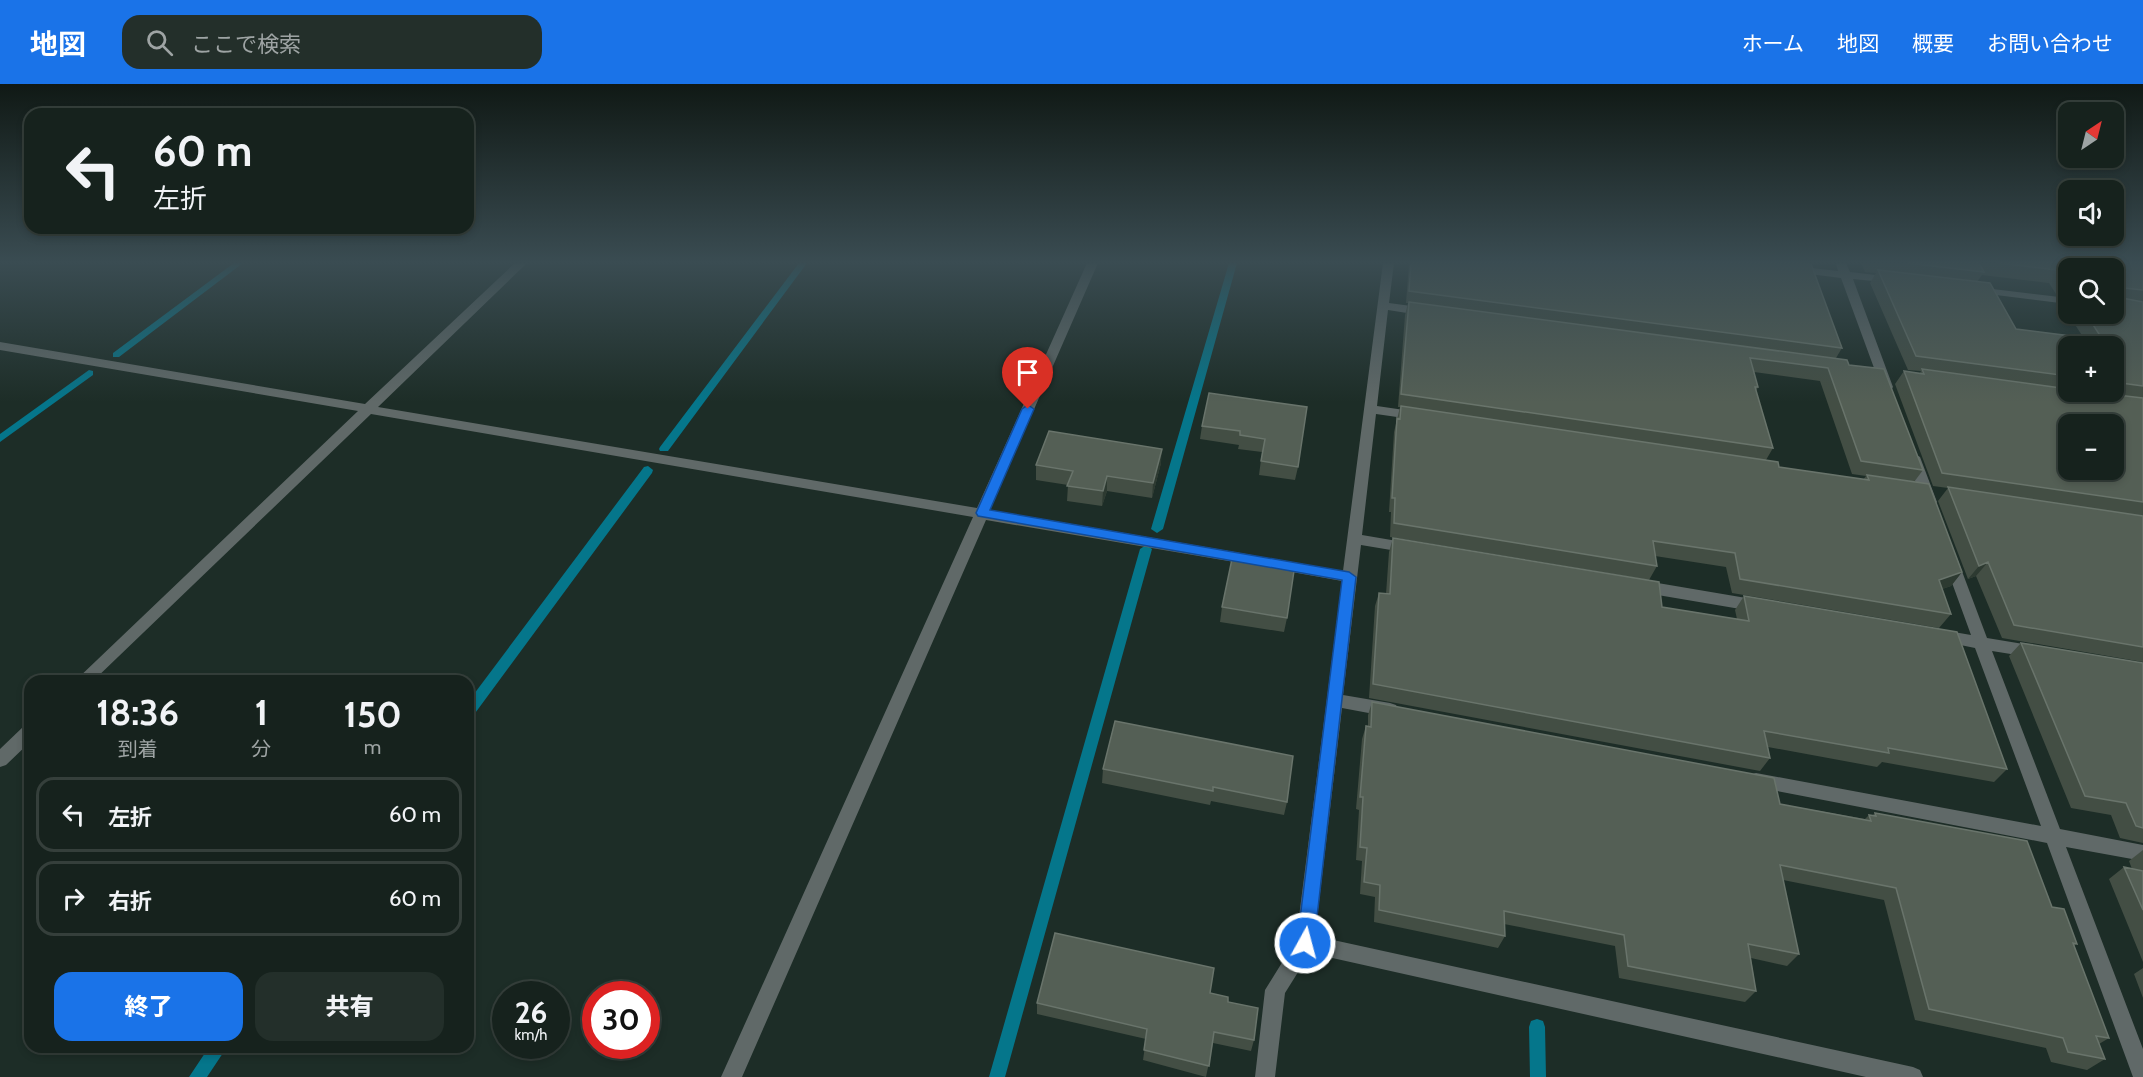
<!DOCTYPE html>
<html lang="ja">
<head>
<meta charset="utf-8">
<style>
	body { margin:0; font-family:Cabin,"Noto Sans JP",sans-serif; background:#232f2a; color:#f1f3f6; height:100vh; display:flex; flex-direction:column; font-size:22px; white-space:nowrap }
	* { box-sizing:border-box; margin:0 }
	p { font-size:20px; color:#9ea4a4 }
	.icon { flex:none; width:33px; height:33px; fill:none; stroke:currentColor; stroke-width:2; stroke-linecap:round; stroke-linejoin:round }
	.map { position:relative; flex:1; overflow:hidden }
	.panel { position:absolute; left:24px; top:591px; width:450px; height:378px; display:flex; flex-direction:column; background:#16221d; border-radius:18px; box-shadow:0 3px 9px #0003,0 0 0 2px #353f3b }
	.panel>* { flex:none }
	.top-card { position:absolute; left:24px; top:24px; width:450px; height:126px; border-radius:18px; box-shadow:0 3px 9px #0003,0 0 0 2px #353f3b; background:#16221d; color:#f1f3f6; overflow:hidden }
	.needle { width:39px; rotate:35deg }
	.tools { position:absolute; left:2058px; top:18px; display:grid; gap:12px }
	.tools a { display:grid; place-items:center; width:66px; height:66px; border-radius:12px; background:#16221d; box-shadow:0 3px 9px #0003,0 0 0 2px #353f3b; font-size:30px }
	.speed { position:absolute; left:492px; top:897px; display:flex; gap:12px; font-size:30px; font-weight:700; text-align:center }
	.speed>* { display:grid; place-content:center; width:78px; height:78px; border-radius:50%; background:#16221d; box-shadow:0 3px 9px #0003,0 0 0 2px #353f3b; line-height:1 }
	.speed small { font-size:15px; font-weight:400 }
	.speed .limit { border:9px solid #d22; background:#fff; color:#111 }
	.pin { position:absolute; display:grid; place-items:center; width:51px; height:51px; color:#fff; margin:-62px -26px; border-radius:50% 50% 50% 0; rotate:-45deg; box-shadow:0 0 6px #0007 }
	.pin .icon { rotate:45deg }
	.me { position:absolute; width:66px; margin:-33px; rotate:7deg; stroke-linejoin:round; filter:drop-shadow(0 0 4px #0008) }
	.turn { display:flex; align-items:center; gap:21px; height:126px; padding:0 30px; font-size:27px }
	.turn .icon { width:78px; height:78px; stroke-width:2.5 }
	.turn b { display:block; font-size:42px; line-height:51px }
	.eta { display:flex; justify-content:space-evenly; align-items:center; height:102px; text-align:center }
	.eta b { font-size:36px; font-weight:800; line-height:42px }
	.cta { display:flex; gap:12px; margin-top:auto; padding:12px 30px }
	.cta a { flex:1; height:69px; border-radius:18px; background:#1a73e8; color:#fff; font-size:24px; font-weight:800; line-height:69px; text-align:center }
	.cta a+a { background:#232f2a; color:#f1f3f6 }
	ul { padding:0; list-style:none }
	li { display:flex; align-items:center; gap:18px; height:75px; margin:0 12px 9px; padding:0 18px; border:3px solid #353f3b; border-radius:18px }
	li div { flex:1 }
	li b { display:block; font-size:22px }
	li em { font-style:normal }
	header { display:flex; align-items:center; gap:36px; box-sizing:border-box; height:84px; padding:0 30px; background:#1a73e8; color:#fff }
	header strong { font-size:28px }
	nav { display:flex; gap:33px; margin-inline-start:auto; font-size:21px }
	.search { width:420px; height:54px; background:#232f2a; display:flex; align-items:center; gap:15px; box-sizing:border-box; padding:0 21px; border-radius:18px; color:#9ea4a4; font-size:22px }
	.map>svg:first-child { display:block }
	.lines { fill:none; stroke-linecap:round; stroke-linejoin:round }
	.stream { fill:#05768b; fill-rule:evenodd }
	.street { fill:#606968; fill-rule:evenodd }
	.wall { fill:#434e44; fill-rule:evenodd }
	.shaded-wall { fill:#2d3a31 }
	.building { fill:#545f55; stroke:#69746b; stroke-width:1.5; fill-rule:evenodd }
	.route { fill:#1a73e8; stroke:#114b97; stroke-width:1.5 }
</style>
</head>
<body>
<header>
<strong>地図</strong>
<div class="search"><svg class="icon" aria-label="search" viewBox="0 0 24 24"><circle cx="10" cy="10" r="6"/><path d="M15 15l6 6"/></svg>ここで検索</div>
<nav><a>ホーム</a><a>地図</a><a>概要</a><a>お問い合わせ</a></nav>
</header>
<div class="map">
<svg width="2143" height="993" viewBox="0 0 2143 993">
	<rect width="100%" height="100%" fill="#1d2d27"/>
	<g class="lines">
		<!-- stream -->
		<path class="stream" d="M 234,179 L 243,179 L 119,273 L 113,273 L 113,269 Z
			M 799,179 L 807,179 L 668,367 L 660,367 L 659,365 L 660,363 Z
			M 1229,179 L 1237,179 L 1163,445 L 1157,449 L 1151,445 Z
			M 89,286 L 93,287 L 93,291 L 0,358 L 0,350 Z
			M 648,382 L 653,386 L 652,389 L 473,632 L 468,633 L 468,618 L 644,383 Z
			M 1146,461 L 1152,465 L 1005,993 L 989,993 L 1140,465 Z
			M 1537,935 L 1543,937 L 1545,943 L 1546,993 L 1530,993 L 1529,943 L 1531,937 Z
			M 209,963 L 227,963 L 207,993 L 189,993 Z"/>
		<!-- street -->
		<path class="street" d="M 515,179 L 527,179 L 378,323 L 977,424 L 1087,179 L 1098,179 L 990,426 L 1252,471 L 1259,476 L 1252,481 L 986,436 L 742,993 L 721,993 L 973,433 L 371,330 L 93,597 L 75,597 L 358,327 L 0,266 L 0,258 L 365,320 Z
			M 1383,179 L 1394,179 L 1389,219 L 1426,224 L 1432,228 L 1426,232 L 1388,226 L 1377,322 L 1418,328 L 1425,332 L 1418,336 L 1376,330 L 1362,451 L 1409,459 L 1416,464 L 1409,469 L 1361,461 L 1343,611 L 1390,619 L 1396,621 L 1398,626 L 1396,631 L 1390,633 L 1342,624 L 1315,852 L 1913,983 L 1920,986 L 1923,993 L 1866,993 L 1310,869 L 1285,909 L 1275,993 L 1255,993 L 1265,906 L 1296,856 L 1342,497 L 1275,485 L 1268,480 L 1275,475 L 1343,487 Z
			M 1836,179 L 1846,179 L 1850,188 L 1893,193 L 1899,196 L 1893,199 L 1853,195 L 1893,303 L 1891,306 L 1883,306 L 1881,303 L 1841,194 L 1794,188 L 1788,185 L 1794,182 L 1838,187 Z
			M 1976,203 L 2068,214 L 2068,220 L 1972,208 L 1972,204 Z
			M 1913,369 L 1920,373 L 1937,418 L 1935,421 L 1930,423 L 1923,418 L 1906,373 Z
			M 1950,469 L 1957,474 L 1987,554 L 2036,562 L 2042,564 L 2044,568 L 2042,572 L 2036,574 L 1992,567 L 2060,745 L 2143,761 L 2143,777 L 2066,763 L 2143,965 L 2143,993 L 2133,993 L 2047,759 L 1756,703 L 1750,701 L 1747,696 L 1750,691 L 1756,689 L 2041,742 L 1975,564 L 1936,556 L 1934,552 L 1936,548 L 1942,546 L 1971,551 L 1943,474 Z
			M 1640,496 L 1758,516 L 1763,518 L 1766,522 L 1763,526 L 1758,528 L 1640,508 L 1635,506 L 1632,502 L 1635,498 Z
			M 30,640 L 30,658 L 6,681 L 0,683 L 0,665 L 24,642 Z"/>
	</g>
	<!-- wall -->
	<path class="wall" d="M 1409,179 L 1801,179 L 1842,264 L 1836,274 L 1849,281 L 1923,386 L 1914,398 L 1962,488 L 1951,502 L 1942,505 L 1951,530 L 1939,544 L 1732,509 L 1726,483 L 1655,472 L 1657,482 L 1649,496 L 1390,453 L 1391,428 L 1389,428 L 1394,348 L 1400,323 L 1398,323 L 1405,231 L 1408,219 L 1406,219 ZM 1754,288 L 1820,297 L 1852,390 L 1866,392 L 1863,396 L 1779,383 L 1766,376 L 1773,364 L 1756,307 L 1758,303 Z
		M 1861,179 L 2143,179 L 2143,578 L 2002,554 L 1976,492 L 1968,495 L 1938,417 L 1948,404 L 1933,402 L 1895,300 L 1904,287 L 1920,289 L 1921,287 L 1908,286 L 1870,199 L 1876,189 L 1865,188 ZM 2068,184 L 2114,230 L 2068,230 L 2068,215 L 2063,222 L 2083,253 L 2016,245 L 1977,198 L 1982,191 L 2049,199 L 2056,210 L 2068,212 ZM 2068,262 L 2114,262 L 2114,308 L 2068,308 Z
		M 1209,309 L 1298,383 L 1295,396 L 1259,391 L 1262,368 L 1238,365 L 1239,361 L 1200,355 L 1202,342 Z
		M 1161,379 L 1152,414 L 1107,407 L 1102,422 L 1067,417 L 1068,401 L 1036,396 L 1036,381 Z
		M 1393,454 L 1662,523 L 1737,535 L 1735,526 L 1744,512 L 2007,685 L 1994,698 L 1882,678 L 1877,683 L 1768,663 L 1770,674 L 1760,687 L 1369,614 L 1375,522 L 1379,509 L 1386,510 L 1389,468 Z
		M 1222,523 L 1287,534 L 1284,548 L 1220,538 Z
		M 2021,559 L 2143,579 L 2143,759 L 2120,754 L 2111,731 L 2071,724 L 2009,572 Z
		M 1372,618 L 1780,720 L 1865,735 L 1869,731 L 1873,731 L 1875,729 L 2052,823 L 2077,860 L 2074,862 L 2109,954 L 2099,960 L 2105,975 L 2087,986 L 2051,978 L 2046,964 L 1915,936 L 1884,816 L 1783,796 L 1799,870 L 1787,882 L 1751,874 L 1756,907 L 1745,918 L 1619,894 L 1615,862 L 1504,840 L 1505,852 L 1498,864 L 1374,838 L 1375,813 L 1360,810 L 1362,777 L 1356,776 L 1359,726 L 1356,725 L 1362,655 L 1366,642 L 1368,642 L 1368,631 Z
		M 1293,672 L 1287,718 L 1284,731 L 1211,717 L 1210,721 L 1102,699 L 1103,685 Z
		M 2143,766 L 2143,878 L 2109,795 L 2124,783 L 2132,785 L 2129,777 Z
		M 2143,884 L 2143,914 L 2134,890 Z
		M 1210,909 L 1228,918 L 1254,956 L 1251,967 L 1213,959 L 1206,993 L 1143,976 L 1146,955 L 1037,930 L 1037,919 Z"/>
	<!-- shaded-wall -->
	<path class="shaded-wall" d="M 1162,365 L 1161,379 L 1152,414 L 1153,399 Z
		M 1107,392 L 1107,407 L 1102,422 L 1103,407 Z
		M 1988,478 L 1976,492 L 1968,495 L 1979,482 Z
		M 1962,488 L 1951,502 L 1928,510 L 1939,496 Z"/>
	<!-- building -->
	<path class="building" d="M 1411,179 L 1800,179 L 1811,180 L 1842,264 L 1409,207 Z
		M 1907,179 L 1979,179 L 1984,188 Z
		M 1998,179 L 2143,179 L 2143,206 L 2124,204 L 2122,206 L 2122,214 L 2143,218 L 2143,302 L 2114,298 L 2114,262 L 2068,262 L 2068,292 L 1916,272 L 1878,186 L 1990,199 L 2016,245 L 2103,256 L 2086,230 L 2114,230 L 2114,184 L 2068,184 L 2068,198 L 2066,197 L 2058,186 Z
		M 1409,218 L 1847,276 L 1849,281 L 1884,285 L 1923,386 L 1861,377 L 1828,284 L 1750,274 L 1758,303 L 1755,303 L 1773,364 L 1401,310 Z
		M 1922,285 L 2068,305 L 2068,308 L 2091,308 L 2143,314 L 2143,418 L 1942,389 L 1904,287 L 1924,290 ZM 2068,340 L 2114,340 L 2114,386 L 2068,386 Z
		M 1209,309 L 1307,323 L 1298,383 L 1261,377 L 1265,355 L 1240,351 L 1240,347 L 1202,342 Z
		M 1401,322 L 1778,378 L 1779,383 L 1869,396 L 1867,391 L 1929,400 L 1962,488 L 1939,496 L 1951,530 L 1740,495 L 1735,469 L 1653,457 L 1657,482 L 1394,439 L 1395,414 L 1392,414 L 1397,334 L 1400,335 Z
		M 1049,347 L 1162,365 L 1153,399 L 1107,392 L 1103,407 L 1067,402 L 1073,387 L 1036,381 Z
		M 1948,403 L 2143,432 L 2143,563 L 2014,541 L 1988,478 L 1979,482 Z
		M 1393,454 L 1659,498 L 1662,523 L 1749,537 L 1744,512 L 1957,548 L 2007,685 L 1888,664 L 1889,669 L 1764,647 L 1770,674 L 1373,600 L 1379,509 L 1390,510 Z
		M 1233,470 L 1295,480 L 1287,534 L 1222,523 Z
		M 2021,559 L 2143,579 L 2143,744 L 2136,742 L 2126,719 L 2085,712 Z
		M 1372,618 L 1774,694 L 1780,720 L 1871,737 L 1869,731 L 1876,732 L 1875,729 L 2027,757 L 2052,823 L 2064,825 L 2077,860 L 2073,859 L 2109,954 L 2096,952 L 2105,975 L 2068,968 L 2063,954 L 1929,925 L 1896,804 L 1780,781 L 1799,870 L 1748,860 L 1756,907 L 1628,882 L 1624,851 L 1504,827 L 1505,852 L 1379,826 L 1380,801 L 1364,798 L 1367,764 L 1360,763 L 1363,713 L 1360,713 L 1366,642 L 1371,643 Z
		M 1115,637 L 1293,672 L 1287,718 L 1213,703 L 1213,707 L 1103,685 Z
		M 2124,783 L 2143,787 L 2143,826 Z
		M 1055,849 L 1214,884 L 1210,909 L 1228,913 L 1228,918 L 1258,924 L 1254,956 L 1214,948 L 1209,982 L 1144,966 L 1147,945 L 1037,919 Z"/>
	<!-- sky -->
	<linearGradient id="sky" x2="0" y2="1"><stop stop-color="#101915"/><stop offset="0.56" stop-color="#3a4c52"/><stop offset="1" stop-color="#3a4c52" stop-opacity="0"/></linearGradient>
	<rect width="2143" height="318" fill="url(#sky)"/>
	<!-- route -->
	<path class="route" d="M 1028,321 L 1034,325 L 990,426 L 1349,488 L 1356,493 L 1314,859 L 1312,865 L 1305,867 L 1299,865 L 1297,859 L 1342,496 L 978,432 L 976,429 L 1022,325 Z"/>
</svg>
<div class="tools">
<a><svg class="needle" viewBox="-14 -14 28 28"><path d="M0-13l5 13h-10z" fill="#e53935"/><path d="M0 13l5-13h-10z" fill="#9ea4a4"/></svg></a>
<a><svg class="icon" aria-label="sound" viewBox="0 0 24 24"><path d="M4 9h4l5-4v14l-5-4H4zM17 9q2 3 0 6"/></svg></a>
<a><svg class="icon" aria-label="search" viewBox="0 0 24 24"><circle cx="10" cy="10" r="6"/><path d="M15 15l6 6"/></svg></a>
<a>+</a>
<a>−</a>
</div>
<div class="speed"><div>26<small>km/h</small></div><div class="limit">30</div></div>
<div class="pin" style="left:1028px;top:325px;background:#d93025"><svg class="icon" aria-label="arrive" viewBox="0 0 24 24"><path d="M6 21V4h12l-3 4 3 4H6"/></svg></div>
<svg class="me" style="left:1305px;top:859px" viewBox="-20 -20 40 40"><circle r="17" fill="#1a73e8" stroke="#fff" stroke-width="3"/><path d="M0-11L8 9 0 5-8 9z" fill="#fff"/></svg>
<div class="top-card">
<div class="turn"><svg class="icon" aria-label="left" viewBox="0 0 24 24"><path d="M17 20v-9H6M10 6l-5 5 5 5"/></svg><div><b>60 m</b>左折</div></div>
</div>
<section class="panel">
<div class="eta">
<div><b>18:36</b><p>到着</p></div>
<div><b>1</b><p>分</p></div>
<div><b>150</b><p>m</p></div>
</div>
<ul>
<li><svg class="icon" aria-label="left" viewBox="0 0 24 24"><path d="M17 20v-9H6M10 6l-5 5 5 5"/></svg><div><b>左折</b></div><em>60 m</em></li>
<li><svg class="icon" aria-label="right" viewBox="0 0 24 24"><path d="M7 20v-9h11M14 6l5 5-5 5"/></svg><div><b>右折</b></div><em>60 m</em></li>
</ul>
<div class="cta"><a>終了</a><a>共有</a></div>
</section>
</div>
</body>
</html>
